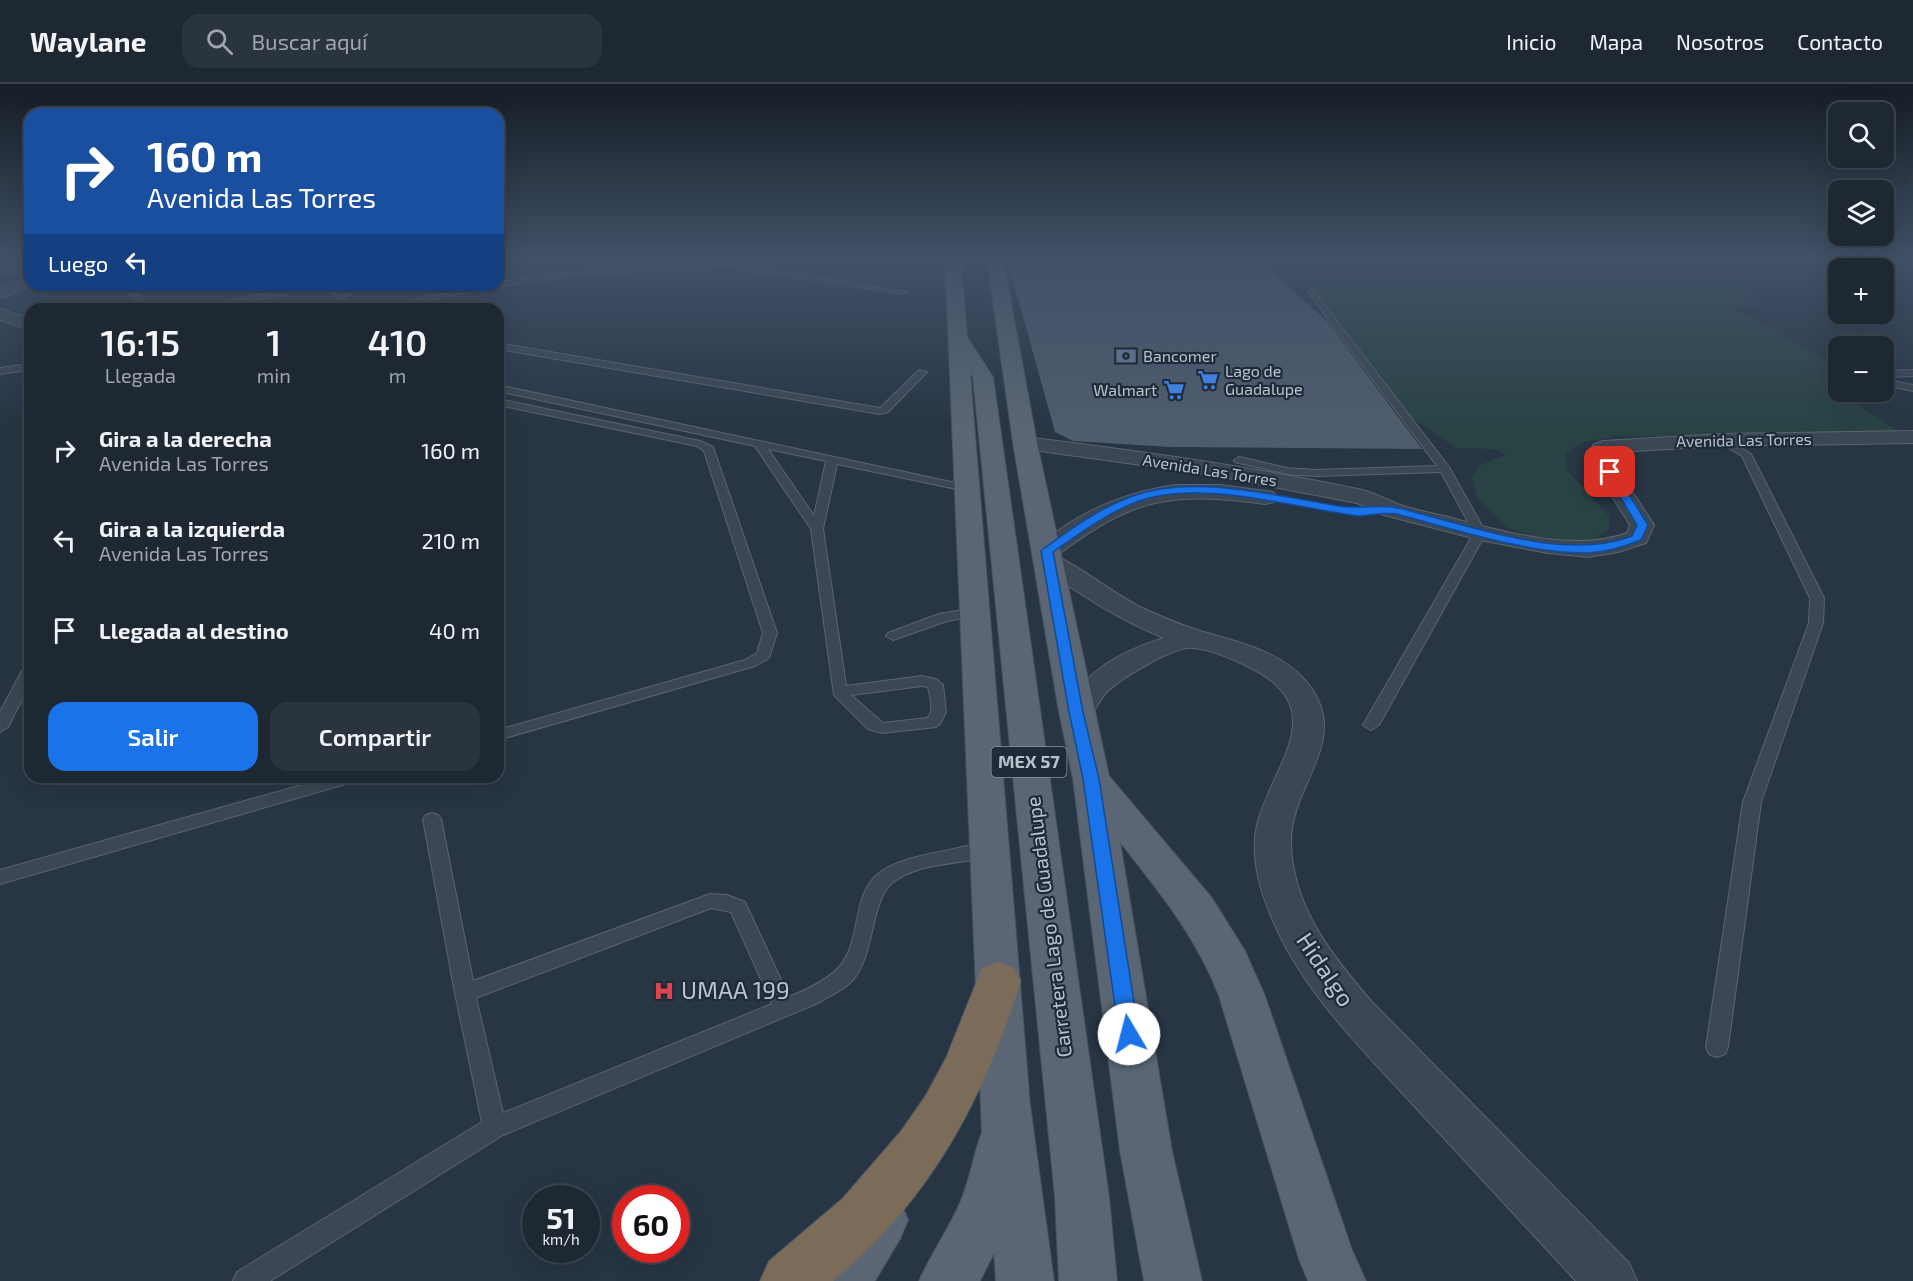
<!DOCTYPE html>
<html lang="es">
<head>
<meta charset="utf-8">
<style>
	body { margin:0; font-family:"Exo 2",sans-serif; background:#2a343f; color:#f1f3f6; height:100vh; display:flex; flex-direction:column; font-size:22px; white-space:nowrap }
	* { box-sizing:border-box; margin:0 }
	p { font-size:20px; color:#a0a6ac }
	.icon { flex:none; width:33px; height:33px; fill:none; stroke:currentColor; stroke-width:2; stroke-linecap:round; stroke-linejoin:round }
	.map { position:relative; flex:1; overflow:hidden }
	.panel { position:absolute; left:24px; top:219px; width:480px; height:480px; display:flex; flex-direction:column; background:#1d2833; border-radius:18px; box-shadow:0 6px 24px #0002,0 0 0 2px #3b444e }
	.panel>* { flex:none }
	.guide { position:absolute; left:24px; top:24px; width:480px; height:183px; border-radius:18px; box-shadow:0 6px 24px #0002,0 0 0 2px #3b444e; background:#1a4fa0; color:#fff; overflow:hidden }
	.controls { position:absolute; left:1828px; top:18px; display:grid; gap:12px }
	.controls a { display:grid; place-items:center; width:66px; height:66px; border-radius:12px; background:#1d2833; box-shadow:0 6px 24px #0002,0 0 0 2px #3b444e; font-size:30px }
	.speed { position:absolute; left:522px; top:1101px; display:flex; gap:12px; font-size:30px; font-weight:700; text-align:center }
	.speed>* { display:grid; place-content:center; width:78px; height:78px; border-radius:50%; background:#1d2833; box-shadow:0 6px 24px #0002,0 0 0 2px #3b444e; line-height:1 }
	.speed small { font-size:15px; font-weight:400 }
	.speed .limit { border:9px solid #d22; background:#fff; color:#111 }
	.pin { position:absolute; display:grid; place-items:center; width:51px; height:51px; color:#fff; margin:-26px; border-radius:12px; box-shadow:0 3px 9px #0006 }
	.me { position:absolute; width:66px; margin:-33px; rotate:352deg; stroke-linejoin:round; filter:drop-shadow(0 0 4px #0008) }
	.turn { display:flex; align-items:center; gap:21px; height:126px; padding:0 24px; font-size:27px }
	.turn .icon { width:78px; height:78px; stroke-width:2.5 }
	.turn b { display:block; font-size:42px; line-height:51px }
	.then { display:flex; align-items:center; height:57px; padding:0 24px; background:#0003; gap:12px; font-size:22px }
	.eta { display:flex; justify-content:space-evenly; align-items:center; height:102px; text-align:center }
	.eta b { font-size:36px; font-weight:600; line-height:42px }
	.primary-button { display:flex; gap:12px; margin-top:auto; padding:12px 24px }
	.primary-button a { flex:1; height:69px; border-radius:18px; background:#1a73e8; color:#fff; font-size:24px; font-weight:600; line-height:69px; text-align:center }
	.primary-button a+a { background:#2a343f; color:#f1f3f6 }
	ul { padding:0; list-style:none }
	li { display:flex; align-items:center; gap:18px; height:90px; padding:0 24px }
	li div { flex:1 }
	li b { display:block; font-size:22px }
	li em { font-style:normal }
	header { display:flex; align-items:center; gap:36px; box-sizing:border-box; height:84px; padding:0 30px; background:#1d2833; border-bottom:2px solid #3b444e }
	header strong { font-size:28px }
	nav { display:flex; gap:33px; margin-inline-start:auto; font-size:21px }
	.search { width:420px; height:54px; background:#2a343f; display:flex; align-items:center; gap:15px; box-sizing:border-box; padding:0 21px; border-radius:18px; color:#a0a6ac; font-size:22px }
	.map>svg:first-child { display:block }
	.green { fill:#294345 }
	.building { fill:#4e5c6d }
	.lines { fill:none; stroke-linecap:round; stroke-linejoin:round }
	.service-casing { stroke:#5a6571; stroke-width:2 }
	.minor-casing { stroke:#5a6571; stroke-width:2 }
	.primary-casing { stroke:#45505d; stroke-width:2 }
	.motorway-casing { stroke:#46525e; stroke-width:2 }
	.service { fill:#3c4754; fill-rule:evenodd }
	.minor { fill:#3c4754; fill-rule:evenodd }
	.primary { fill:#5a6674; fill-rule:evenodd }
	.motorway { fill:#7a6c59; fill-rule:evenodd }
	.route { fill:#1a73e8; stroke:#114b97; stroke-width:1.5 }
	.labels { text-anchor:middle; stroke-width:4.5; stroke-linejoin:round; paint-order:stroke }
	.far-poi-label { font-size:16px; fill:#b9c2cd; stroke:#202b39; text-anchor:start }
	.far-street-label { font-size:16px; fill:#b9c2cd; stroke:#202b39 }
	.shield { fill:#202b39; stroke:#8b95a1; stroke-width:1.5 }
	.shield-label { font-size:18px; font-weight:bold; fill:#b9c2cd }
	.street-label { font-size:20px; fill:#b9c2cd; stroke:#202b39 }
	.near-street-label { font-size:24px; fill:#b9c2cd; stroke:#202b39 }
	.near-poi-label { font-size:24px; fill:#b9c2cd; stroke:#202b39; text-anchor:start }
</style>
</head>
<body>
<header>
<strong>Waylane</strong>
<div class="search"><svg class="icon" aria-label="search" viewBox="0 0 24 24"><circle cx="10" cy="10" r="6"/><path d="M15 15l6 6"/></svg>Buscar aquí</div>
<nav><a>Inicio</a><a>Mapa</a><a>Nosotros</a><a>Contacto</a></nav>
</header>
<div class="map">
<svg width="1913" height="1197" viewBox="0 0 1913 1197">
	<rect width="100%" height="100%" fill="#273544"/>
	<!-- green -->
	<path class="green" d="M 1329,175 L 1690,175 L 1757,210 L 1742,211 L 1763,222 L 1730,222 L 1839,283 L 1839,308 L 1864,308 L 1871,314 L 1854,319 L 1905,351 L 1858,354 L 1617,352 L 1584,358 L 1566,370 L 1566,385 L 1609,432 L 1609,446 L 1594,455 L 1573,457 L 1539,453 L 1506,443 L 1477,413 L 1472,393 L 1480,381 L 1505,371 L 1496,365 L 1456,364 L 1410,333 L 1310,207 L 1314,180 Z"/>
	<!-- building -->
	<path class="building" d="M 1007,175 L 1257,175 L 1328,238 L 1422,365 L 1169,363 L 1073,357 L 1055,348 Z"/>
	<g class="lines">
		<!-- service casing -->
		<g class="service-casing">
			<path id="service" d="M 751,175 L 765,175 L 742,181 L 906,208 L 902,210 L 740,185 L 737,182 L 588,190 L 496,202 L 389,225 L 373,225 L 482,201 L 498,201 L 498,198 L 588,186 L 731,179 Z
				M 870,175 L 892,175 L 897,177 L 893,179 Z
				M 122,201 L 130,201 L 150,225 L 142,225 Z
				M 1312,205 L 1449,383 L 1486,449 L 1379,641 L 1371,646 L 1363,641 L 1474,449 L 1441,388 L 1315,392 L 1287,390 L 1235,378 L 1234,376 L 1239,373 L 1287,384 L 1315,386 L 1437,382 L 1309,209 L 1308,207 Z
				M 283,206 L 286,206 L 286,210 L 208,225 L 191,225 Z
				M 498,259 L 880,324 L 919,286 L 927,288 L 888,328 L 880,330 L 498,265 Z
				M 30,280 L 30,286 L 0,290 L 0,284 Z
				M 1913,286 L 1913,292 L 1884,293 L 1884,287 Z
				M 1884,295 L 1913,301 L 1913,307 L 1884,301 Z
				M 498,301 L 970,402 L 972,404 L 966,407 L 837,380 L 823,445 L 846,602 L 922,592 L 936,595 L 943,601 L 946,628 L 940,640 L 936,643 L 882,649 L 868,645 L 834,611 L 811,445 L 755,362 L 498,307 ZM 768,365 L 826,377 L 814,432 ZM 922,602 L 928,603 C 930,613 935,627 927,634 L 883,639 L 851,611 Z
				M 498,315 L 700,357 L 713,363 L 777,549 L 769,574 L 755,582 L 498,656 L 498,646 L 745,576 L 757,569 L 763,549 L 704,367 L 697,362 L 498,321 Z
				M 1723,353 L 1751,370 L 1824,514 L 1823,539 L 1761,718 L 1728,963 L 1725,970 L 1717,973 L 1709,970 L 1706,963 L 1743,718 L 1809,539 L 1810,514 L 1742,372 L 1719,358 L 1718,356 Z
				M 974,524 L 981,528 L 979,531 L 947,537 L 893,556 L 886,552 L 888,549 L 939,530 Z
				M 30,581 L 30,600 L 8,643 L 0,648 L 0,628 L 23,585 Z
				M 330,693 L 358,693 L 356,697 L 0,800 L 0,786 Z
				M 432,729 L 438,731 L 441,735 L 473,897 L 710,810 L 727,811 L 745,818 L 789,913 C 806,906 828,896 840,882 C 862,856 851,811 879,789 C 896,776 924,771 944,767 C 959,764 980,757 994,761 L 997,766 L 994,771 C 962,781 920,777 892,799 C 872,815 874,867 856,892 C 847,905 831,911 818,919 L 503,1051 L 270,1197 L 233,1197 L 237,1188 L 482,1038 L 455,909 L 423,735 L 426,731 ZM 711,824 L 731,828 L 772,920 L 503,1029 L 476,914 Z"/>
		</g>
		<!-- minor casing -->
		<g class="minor-casing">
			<path id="minor" d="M 542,175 L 559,175 L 566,181 L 559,185 Z
				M 0,179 L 30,184 L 30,192 L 0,187 Z
				M 30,193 L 30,201 L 35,201 L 0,214 L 0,204 Z
				M 325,201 L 342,201 L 351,210 L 343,215 L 337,213 Z
				M 0,225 L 30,235 L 30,246 L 0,236 Z
				M 1913,347 L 1913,359 L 1723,362 L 1614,368 L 1611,369 L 1611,375 L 1654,441 L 1646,459 L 1618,468 L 1588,473 L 1548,469 L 1480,456 L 1384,431 L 1357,419 L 1207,390 L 1025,365 L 1018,363 L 1014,359 L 1018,355 L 1025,353 C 1138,367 1250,382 1362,406 C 1375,409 1387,416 1400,421 C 1415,426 1432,429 1448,433 C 1501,447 1574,469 1627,449 L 1630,441 L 1589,375 L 1593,361 L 1603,357 L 1723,350 Z
				M 1176,401 L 1220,401 L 1273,408 L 1277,413 L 1273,418 L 1265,420 C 1170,407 1133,414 1056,472 C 1086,486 1112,509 1142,524 C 1160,532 1178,540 1197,546 C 1233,557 1276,565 1303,594 C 1357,653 1290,698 1291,759 C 1292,822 1333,873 1372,918 L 1629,1179 L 1637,1197 L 1576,1197 C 1523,1140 1470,1082 1417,1025 C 1362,965 1299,905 1269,827 C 1258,800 1250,767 1258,737 C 1274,679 1333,624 1249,583 C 1233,575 1212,566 1194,564 C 1175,561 1119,595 1105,610 C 1099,617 1095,628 1088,634 C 1082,639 1073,637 1065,635 L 1060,628 C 1088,586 1117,569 1164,554 C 1119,536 1080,510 1040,483 L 1036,478 L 1040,473 L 1034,467 C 1041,458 1051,452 1059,446 C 1095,421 1133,407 1176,401 Z"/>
		</g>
		<!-- primary casing -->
		<g class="primary-casing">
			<path id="primary" d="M 945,175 L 961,175 L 967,253 L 993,293 L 1109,1113 L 1117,1197 L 1059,1197 L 1055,1113 L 973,293 L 970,289 L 1030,1021 L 1054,1197 L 996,1197 L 994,1169 L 980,1197 L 919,1197 C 931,1170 948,1146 960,1119 C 970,1096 973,1071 982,1048 Z
				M 987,175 L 1003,175 L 1037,359 L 1109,692 L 1212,814 L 1245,867 L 1265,912 L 1352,1166 L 1366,1197 L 1308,1197 L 1299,1175 L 1219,912 C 1196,852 1159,808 1120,758 L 1172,1067 L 1202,1197 L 1144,1197 L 1120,1067 L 1073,695 L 1059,628 L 1013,359 Z
				M 881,1109 L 900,1117 L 908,1136 L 900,1155 L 875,1197 L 813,1197 L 822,1177 L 862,1117 Z"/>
		</g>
		<!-- motorway casing -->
		<g class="motorway-casing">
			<path id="motorway" d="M 998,878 L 1014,884 L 1021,897 C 983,1017 931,1115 833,1197 L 760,1197 L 769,1177 L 843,1114 L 901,1047 L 926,1011 L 946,974 L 982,884 Z"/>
		</g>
		<!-- service -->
		<use href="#service" class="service"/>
		<!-- minor -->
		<use href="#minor" class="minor"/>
		<!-- primary -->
		<use href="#primary" class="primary"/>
		<!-- motorway -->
		<use href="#motorway" class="motorway"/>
	</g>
	<!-- sky -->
	<linearGradient id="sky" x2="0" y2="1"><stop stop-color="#151d25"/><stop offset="0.51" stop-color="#415167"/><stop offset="1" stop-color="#415167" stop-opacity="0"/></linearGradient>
	<rect width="1913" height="342" fill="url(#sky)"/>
	<!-- route -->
	<path class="route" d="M 1610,385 L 1615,388 L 1648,441 L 1641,456 C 1624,463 1606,468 1588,469 C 1528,470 1455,445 1396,430 C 1385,428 1372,431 1360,432 C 1351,432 1342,429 1333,428 C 1277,419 1193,397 1139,417 C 1107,429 1080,449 1053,468 L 1083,628 L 1099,695 L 1139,950 L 1136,956 L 1129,959 L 1122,956 L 1119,950 L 1083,695 L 1069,628 L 1041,467 L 1043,465 C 1071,445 1099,424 1133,412 C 1195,390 1276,412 1339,422 C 1358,425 1375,421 1393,423 C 1406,425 1420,430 1433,433 C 1493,449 1572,475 1632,452 L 1637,441 L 1605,388 Z"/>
	<!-- icons -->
	<defs>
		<g id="bank-bare" transform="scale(1.62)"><path d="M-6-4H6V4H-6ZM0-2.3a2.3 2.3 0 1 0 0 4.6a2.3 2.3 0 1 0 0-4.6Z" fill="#5c6f8a" stroke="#202b39" stroke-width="2.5" paint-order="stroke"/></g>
		<g id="supermarket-bare" transform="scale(1.62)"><path d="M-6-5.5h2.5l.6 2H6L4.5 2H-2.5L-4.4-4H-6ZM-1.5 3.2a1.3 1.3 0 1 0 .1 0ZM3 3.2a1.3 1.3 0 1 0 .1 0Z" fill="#3f7fe0" stroke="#202b39" stroke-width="2.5" paint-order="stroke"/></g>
		<g id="hospital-bare" transform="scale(1.62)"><path d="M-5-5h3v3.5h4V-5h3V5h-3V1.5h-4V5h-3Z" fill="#e0444e" stroke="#202b39" stroke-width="2.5" paint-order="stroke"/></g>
	</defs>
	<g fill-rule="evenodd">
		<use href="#bank-bare" x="1126" y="272"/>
		<use href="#supermarket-bare" x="1208" y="296"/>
		<use href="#supermarket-bare" x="1174" y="306"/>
		<use href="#hospital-bare" x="664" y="907"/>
	</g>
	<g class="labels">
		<!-- far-poi labels -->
		<g class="far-poi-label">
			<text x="1143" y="278">Bancomer</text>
			<text x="1225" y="293">Lago de<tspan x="1225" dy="18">Guadalupe</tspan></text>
			<text x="1157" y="312" text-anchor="end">Walmart</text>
		</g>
		<!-- far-street labels -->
		<g class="far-street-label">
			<text transform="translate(1744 356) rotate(-1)" y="6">Avenida Las Torres</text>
			<text transform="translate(1210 386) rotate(9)" y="6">Avenida Las Torres</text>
		</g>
		<!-- shield labels -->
		<rect class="shield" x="991.5" y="663" width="75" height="30" rx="4.5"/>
		<g class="shield-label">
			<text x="1029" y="684">MEX 57</text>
		</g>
		<!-- street labels -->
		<g class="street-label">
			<text transform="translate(1049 843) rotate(-97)" y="7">Carretera Lago de Guadalupe</text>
		</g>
		<!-- near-street labels -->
		<g class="near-street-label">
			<text transform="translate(1325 886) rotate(56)" y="8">Hidalgo</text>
		</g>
		<!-- near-poi labels -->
		<g class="near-poi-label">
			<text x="681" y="915">UMAA 199</text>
		</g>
	</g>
</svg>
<div class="controls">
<a><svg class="icon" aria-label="search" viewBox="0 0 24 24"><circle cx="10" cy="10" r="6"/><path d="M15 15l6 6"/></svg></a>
<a><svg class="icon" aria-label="layers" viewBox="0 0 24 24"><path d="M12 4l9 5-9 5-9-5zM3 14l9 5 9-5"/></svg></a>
<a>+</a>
<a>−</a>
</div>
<div class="speed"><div>51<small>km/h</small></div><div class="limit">60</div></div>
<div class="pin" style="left:1610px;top:388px;background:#d93025"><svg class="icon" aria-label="arrive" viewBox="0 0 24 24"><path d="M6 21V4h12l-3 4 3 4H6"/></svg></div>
<svg class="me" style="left:1129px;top:950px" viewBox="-20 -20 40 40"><circle r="19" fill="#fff"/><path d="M0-13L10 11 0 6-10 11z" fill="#1a73e8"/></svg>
<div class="guide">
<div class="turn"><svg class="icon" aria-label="right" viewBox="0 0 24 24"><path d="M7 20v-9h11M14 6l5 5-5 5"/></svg><div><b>160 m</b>Avenida Las Torres</div></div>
<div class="then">Luego<svg class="icon" aria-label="left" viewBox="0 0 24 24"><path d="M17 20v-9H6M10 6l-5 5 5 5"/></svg></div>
</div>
<section class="panel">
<div class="eta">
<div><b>16:15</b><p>Llegada</p></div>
<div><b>1</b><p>min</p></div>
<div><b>410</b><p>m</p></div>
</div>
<ul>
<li><svg class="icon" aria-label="right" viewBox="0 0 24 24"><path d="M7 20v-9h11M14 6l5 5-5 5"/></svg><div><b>Gira a la derecha</b><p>Avenida Las Torres</p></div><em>160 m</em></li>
<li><svg class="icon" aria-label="left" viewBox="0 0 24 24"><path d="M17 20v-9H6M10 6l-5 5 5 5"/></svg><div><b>Gira a la izquierda</b><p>Avenida Las Torres</p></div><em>210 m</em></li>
<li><svg class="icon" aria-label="arrive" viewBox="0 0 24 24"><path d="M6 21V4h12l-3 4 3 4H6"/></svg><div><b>Llegada al destino</b></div><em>40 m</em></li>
</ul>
<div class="primary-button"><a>Salir</a><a>Compartir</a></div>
</section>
</div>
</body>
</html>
